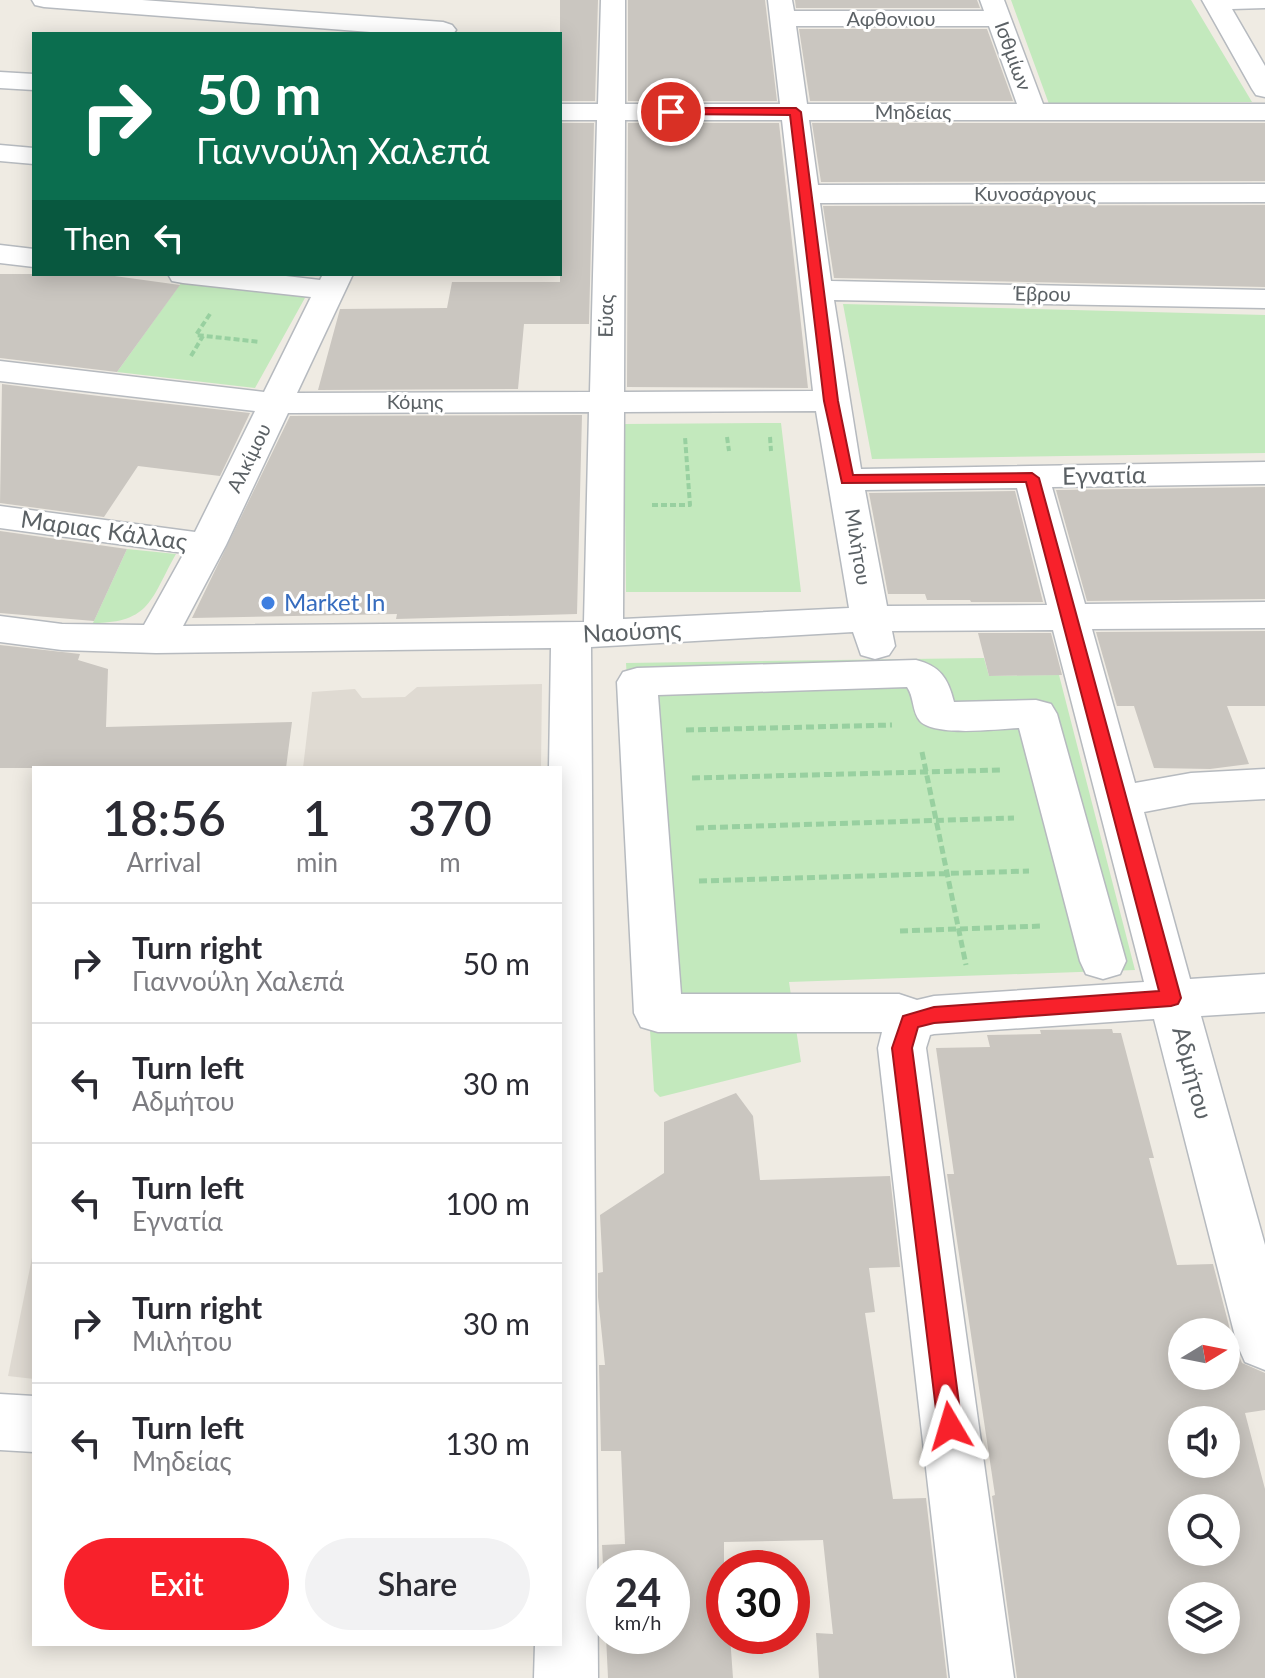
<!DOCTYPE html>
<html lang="en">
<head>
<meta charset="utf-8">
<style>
	body { margin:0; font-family:Lato,sans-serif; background:#f2f2f3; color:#2b2b33; height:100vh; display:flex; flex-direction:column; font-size:30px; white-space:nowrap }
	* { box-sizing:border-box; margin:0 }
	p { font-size:26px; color:#7c7c81 }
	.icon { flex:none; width:44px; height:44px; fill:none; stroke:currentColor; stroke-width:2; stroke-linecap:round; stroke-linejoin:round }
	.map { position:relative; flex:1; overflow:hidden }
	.drawer { position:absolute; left:32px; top:766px; width:530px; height:880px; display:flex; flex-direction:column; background:#fff; border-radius:0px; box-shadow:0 4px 20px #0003 }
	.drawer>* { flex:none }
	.top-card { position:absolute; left:32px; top:32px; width:530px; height:244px; border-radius:0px; box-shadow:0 4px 20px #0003; background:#0b6e4f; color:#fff; overflow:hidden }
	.needle { width:52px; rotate:80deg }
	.tools { position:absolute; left:1168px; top:1318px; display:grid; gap:16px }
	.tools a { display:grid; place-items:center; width:72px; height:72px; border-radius:50%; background:#fff; box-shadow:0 4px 20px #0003; font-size:40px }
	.speed { position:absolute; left:586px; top:1550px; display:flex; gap:16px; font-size:40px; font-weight:700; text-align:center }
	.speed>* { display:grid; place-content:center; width:104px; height:104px; border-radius:50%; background:#fff; box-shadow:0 4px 20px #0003; line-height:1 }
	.speed small { font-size:20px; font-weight:400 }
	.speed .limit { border:12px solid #d22; background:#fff; color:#111 }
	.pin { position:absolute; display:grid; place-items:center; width:68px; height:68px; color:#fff; margin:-34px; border:4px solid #fff; border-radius:50%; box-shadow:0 2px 8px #0007 }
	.me { position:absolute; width:88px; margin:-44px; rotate:353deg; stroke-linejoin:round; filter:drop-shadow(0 0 6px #0008) }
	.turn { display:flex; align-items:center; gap:28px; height:168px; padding:0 32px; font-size:36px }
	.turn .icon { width:104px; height:104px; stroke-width:2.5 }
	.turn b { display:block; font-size:56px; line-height:68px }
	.then { display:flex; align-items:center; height:76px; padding:0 32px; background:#0003; gap:16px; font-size:30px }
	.eta { display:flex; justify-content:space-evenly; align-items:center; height:136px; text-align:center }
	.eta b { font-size:48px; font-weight:600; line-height:56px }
	.cta { display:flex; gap:16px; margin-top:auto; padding:16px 32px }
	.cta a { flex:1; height:92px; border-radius:48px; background:#f8212b; color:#fff; font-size:32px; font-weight:600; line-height:92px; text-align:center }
	.cta a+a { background:#f2f2f3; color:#2b2b33 }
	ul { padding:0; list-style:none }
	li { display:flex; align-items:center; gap:24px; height:120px; padding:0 32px; border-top:2px solid #e1e1e2 }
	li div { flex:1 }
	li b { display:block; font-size:30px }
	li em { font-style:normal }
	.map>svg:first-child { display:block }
	.education { fill:#dfdad2 }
	.green { fill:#c3e9bd }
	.building { fill:#cac6c0; fill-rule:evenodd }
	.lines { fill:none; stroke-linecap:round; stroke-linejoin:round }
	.minor-casing { stroke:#b6babf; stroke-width:3 }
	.path-far1 { stroke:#98d0a0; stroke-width:4; stroke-dasharray:6 3; stroke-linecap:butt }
	.path { stroke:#98d0a0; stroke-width:5; stroke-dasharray:8 4; stroke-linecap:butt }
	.minor { fill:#fff; fill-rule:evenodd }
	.route { fill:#f8212b; stroke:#a1151c; stroke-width:2 }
	.shop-dot { fill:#3f7fe0; stroke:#fff; stroke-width:3 }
	.labels { text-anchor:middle; stroke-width:6; stroke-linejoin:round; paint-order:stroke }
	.far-street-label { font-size:20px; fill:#5b6165; stroke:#fff }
	.street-label { font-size:24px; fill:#5b6165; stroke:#fff }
	.shop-label { font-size:24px; fill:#366cbe; stroke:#fff; text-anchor:start }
</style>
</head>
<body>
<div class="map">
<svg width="1265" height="1678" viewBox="0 0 1265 1678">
	<rect width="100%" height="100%" fill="#efebe3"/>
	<!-- education -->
	<path class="education" d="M 542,684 L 541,768 L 303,768 L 312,692 L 355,689 L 362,698 L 405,697 L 417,687 Z
		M 34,1248 L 34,1379 L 8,1376 Z"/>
	<!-- green -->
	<path class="green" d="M 1011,0 L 1191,0 L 1252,102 L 1049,104 Z
		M 181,283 L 306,296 L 255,388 L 117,372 Z
		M 843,304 L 1265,315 L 1265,453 L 872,459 Z
		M 781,423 L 801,592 L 626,592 L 624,424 Z
		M 127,549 L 176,554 C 151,598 151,623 93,623 Z
		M 984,658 L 989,676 L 1059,675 L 1135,970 L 789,982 L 801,1062 L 660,1097 L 654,1091 L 626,663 Z"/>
	<!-- building -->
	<path class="building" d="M 560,0 L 598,0 L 595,101 L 560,101 Z
		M 628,0 L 765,0 L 777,101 L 628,101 Z
		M 795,0 L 977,0 L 980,8 L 796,8 Z
		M 799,29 L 987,29 L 1013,101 L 810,101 Z
		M 560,123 L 594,123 L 589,324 L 524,324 L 518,389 L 318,390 L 340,309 L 447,308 L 452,282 L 560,282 Z
		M 628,123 L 779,123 L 808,388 L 627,387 Z
		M 812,123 L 1265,123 L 1265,181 L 821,182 Z
		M 1265,205 L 1265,287 L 834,278 L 823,206 Z
		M 0,274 L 100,274 L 180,285 L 117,372 L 0,358 Z
		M 2,384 L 99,396 L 250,413 L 220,476 L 138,466 L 104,517 L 0,503 Z
		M 582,415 L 577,614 L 396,619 L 397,614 L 192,618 L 290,416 Z
		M 1265,487 L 1265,599 L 1087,601 L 1056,490 Z
		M 1015,491 L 1043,602 L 971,602 L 970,600 L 927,600 L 925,594 L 888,594 L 869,493 Z
		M 0,531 L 127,549 L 94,621 L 0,613 Z
		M 1265,631 L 1265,706 L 1227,706 L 1249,764 L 1210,769 L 1154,768 L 1134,706 L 1117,706 L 1096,632 Z
		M 978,633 L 1051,633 L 1062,675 L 989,676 Z
		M 0,645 L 80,654 L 78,660 L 108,669 L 106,727 L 292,722 L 286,768 L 0,768 Z
		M 1112,1029 L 1113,1033 L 1121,1033 L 1154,1158 L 1149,1158 L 1177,1265 L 1213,1264 L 1234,1345 L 1242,1363 L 1265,1373 L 1265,1410 L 1245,1413 L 1265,1489 L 1265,1678 L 1017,1678 L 992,1496 L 995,1495 L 947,1174 L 954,1174 L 936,1048 L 990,1047 L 987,1035 L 1041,1034 L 1040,1030 ZM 1182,1332 L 1226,1332 L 1226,1376 L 1182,1376 ZM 1182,1420 L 1226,1420 L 1226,1464 L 1182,1464 ZM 1182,1508 L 1226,1508 L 1226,1552 L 1182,1552 ZM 1182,1596 L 1226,1596 L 1226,1640 L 1182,1640 Z
		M 736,1093 L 753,1116 L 760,1180 L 890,1176 L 900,1267 L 869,1268 L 875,1312 L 865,1313 L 893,1499 L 926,1498 L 947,1678 L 819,1678 L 816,1633 L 833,1634 L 823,1540 L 724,1542 L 724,1636 L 730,1636 L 733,1678 L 608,1678 L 606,1636 L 672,1636 L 672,1568 L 604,1568 L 604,1586 L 602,1545 L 625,1544 L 621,1451 L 601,1451 L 599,1365 L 605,1365 L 598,1297 L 598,1273 L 603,1272 L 600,1215 L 664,1173 L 664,1122 Z"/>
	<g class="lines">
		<!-- minor casing -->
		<g class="minor-casing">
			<path id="minor" d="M 32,0 L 142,0 L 443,22 L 452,25 L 456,30 L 453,34 L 396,34 L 44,7 L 35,5 Z
				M 601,0 L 625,0 L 625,104 L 780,104 L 768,0 L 792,0 L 794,11 L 984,11 L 980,0 L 1004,0 L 1043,104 L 1265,104 L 1265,120 L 809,120 L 818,185 L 1265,184 L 1265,202 L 820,203 L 831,281 L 1265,290 L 1265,308 L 834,300 L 861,469 L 1265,462 L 1265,484 L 1052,487 L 1085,604 L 1265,602 L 1265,628 L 1092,629 L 1135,783 L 1191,773 L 1265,769 L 1265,799 L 1191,803 L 1144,812 L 1190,979 L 1265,974 L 1265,1012 L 1201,1016 L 1265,1245 L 1265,1370 L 1245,1362 L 1237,1344 L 1154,1019 L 934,1034 L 930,1035 L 926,1048 L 1014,1678 L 950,1678 L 878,1048 L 882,1032 L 658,1032 L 641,1027 L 634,1013 L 617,682 L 623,672 L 637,668 L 916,660 C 940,666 948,678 954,702 L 1036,700 L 1051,704 L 1057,714 L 1126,961 L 1120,974 L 1103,979 L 1086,974 L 1080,961 L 1019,728 C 998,729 935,737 920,721 C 912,712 914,696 907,687 L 658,695 L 681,994 L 899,994 L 917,1000 L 934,996 L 1144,982 L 1053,630 L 892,631 L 895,646 L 889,655 L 875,659 L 861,655 L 853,632 L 591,647 L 598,1678 L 534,1678 L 535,1644 L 560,1644 L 560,768 L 549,768 L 551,648 L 156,653 L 62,650 L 0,642 L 0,616 L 62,624 L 144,625 L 184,553 L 0,528 L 0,506 L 195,532 L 255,411 L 0,381 L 0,361 L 264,392 L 311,297 L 183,283 L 172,281 L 168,274 L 269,274 L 320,280 L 323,274 L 353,274 L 297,393 L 590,392 L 597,120 L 560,120 L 560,104 L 598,104 ZM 796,26 L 989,26 L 1017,104 L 807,104 ZM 625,120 L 782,120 L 813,391 L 624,392 ZM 816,411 L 849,608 L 623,619 L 624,412 ZM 589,412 L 584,622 L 183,626 L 226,545 L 288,413 ZM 1017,488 L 1047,605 L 887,606 L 865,490 Z
				M 1202,0 L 1265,0 L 1265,8 L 1232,9 L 1265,66 L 1265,97 L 1256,95 L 1252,89 Z
				M 0,72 L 34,74 L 34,90 L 0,88 Z
				M 0,145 L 34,148 L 34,164 L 0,161 Z
				M 0,245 L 34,249 L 34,267 L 0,263 Z
				M 0,1394 L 34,1396 L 34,1452 L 0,1450 Z"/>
		</g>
		<!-- path-far1 -->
		<path class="path-far1" d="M 210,314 L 196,335 L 260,342
			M 191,356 L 203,336
			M 727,437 L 729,451
			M 770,437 L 771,451
			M 652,505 L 690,505 L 685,437"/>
		<!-- path -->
		<path class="path" d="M 686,730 L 892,725
			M 922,752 L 966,965
			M 692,778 L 1001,770
			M 696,828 L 1014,818
			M 699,881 L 1029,871
			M 900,931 L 1043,926"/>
		<!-- minor -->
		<use href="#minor" class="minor"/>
	</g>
	<!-- route -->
	<path class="route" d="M 671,108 L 796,108 L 801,112 L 838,401 L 853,475 L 1032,473 L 1039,478 L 1181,998 L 1178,1004 L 1171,1006 L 934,1023 L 918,1027 L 912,1048 L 962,1426 L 959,1434 L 950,1437 L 942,1434 L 938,1426 L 892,1048 L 903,1016 L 934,1007 L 1159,991 L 1026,482 L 842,483 L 824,401 L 790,115 L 667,114 L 667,109 Z"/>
	<!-- markers -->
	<circle class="shop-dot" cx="268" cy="603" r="8"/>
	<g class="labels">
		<!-- far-street labels -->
		<g class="far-street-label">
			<text x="891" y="26">Αφθονιου</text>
			<text transform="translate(1013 56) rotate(70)" y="7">Ισθμίων</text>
			<text x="913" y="119">Μηδείας</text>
			<text x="1035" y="201">Κυνοσάργους</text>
			<text transform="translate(1042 294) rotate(1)" y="7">Έβρου</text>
			<text transform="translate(606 316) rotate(-89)" y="7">Εύας</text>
			<text x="415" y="409">Κόμης</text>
			<text transform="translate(249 458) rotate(-64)" y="7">Αλκίμου</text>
			<text transform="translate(858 547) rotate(81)" y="7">Μιλήτου</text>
		</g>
		<!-- street labels -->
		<g class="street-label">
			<text transform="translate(1104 476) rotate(-1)" y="8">Εγνατία</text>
			<text transform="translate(104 531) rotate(8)" y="8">Μαριας Κάλλας</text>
			<text transform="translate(632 632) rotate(-3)" y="8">Ναούσης</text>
			<text transform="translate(1192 1073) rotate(75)" y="8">Αδμήτου</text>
		</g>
		<!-- shop labels -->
		<g class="shop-label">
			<text x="284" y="611">Market In</text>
		</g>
	</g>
</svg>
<div class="tools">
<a><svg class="needle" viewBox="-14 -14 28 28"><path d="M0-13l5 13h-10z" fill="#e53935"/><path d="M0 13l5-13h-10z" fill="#7c7c81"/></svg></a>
<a><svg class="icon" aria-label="sound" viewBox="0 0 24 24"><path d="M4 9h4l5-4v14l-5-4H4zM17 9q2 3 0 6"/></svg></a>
<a><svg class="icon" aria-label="search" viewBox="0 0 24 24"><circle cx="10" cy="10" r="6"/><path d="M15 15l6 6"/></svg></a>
<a><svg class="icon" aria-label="layers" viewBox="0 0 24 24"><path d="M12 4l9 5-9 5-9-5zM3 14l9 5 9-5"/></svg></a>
</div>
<div class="speed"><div>24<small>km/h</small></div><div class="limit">30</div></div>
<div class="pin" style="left:671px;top:112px;background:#d93025"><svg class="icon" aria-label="arrive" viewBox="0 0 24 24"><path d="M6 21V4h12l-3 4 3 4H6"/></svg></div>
<svg class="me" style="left:950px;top:1426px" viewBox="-20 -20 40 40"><path d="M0-17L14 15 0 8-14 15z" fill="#f8212b" stroke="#fff" stroke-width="4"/></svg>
<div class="top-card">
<div class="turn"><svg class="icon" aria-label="right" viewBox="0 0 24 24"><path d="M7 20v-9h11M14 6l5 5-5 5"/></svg><div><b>50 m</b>Γιαννούλη Χαλεπά</div></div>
<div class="then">Then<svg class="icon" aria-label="left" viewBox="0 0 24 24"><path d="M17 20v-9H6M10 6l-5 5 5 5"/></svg></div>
</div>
<section class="drawer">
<div class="eta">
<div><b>18:56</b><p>Arrival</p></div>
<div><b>1</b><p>min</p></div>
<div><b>370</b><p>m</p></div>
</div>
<ul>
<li><svg class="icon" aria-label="right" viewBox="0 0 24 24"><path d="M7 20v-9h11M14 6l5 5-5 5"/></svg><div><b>Turn right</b><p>Γιαννούλη Χαλεπά</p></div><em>50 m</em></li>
<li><svg class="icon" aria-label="left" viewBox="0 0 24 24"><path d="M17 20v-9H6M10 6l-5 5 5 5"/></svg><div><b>Turn left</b><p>Αδμήτου</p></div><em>30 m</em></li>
<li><svg class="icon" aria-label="left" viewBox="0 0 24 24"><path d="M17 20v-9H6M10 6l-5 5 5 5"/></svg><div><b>Turn left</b><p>Εγνατία</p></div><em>100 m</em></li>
<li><svg class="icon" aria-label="right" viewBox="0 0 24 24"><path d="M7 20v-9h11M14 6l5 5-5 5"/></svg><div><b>Turn right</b><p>Μιλήτου</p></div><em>30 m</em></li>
<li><svg class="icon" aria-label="left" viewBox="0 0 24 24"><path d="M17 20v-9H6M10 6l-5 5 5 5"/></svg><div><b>Turn left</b><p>Μηδείας</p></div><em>130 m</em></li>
</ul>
<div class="cta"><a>Exit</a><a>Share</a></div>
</section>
</div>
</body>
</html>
